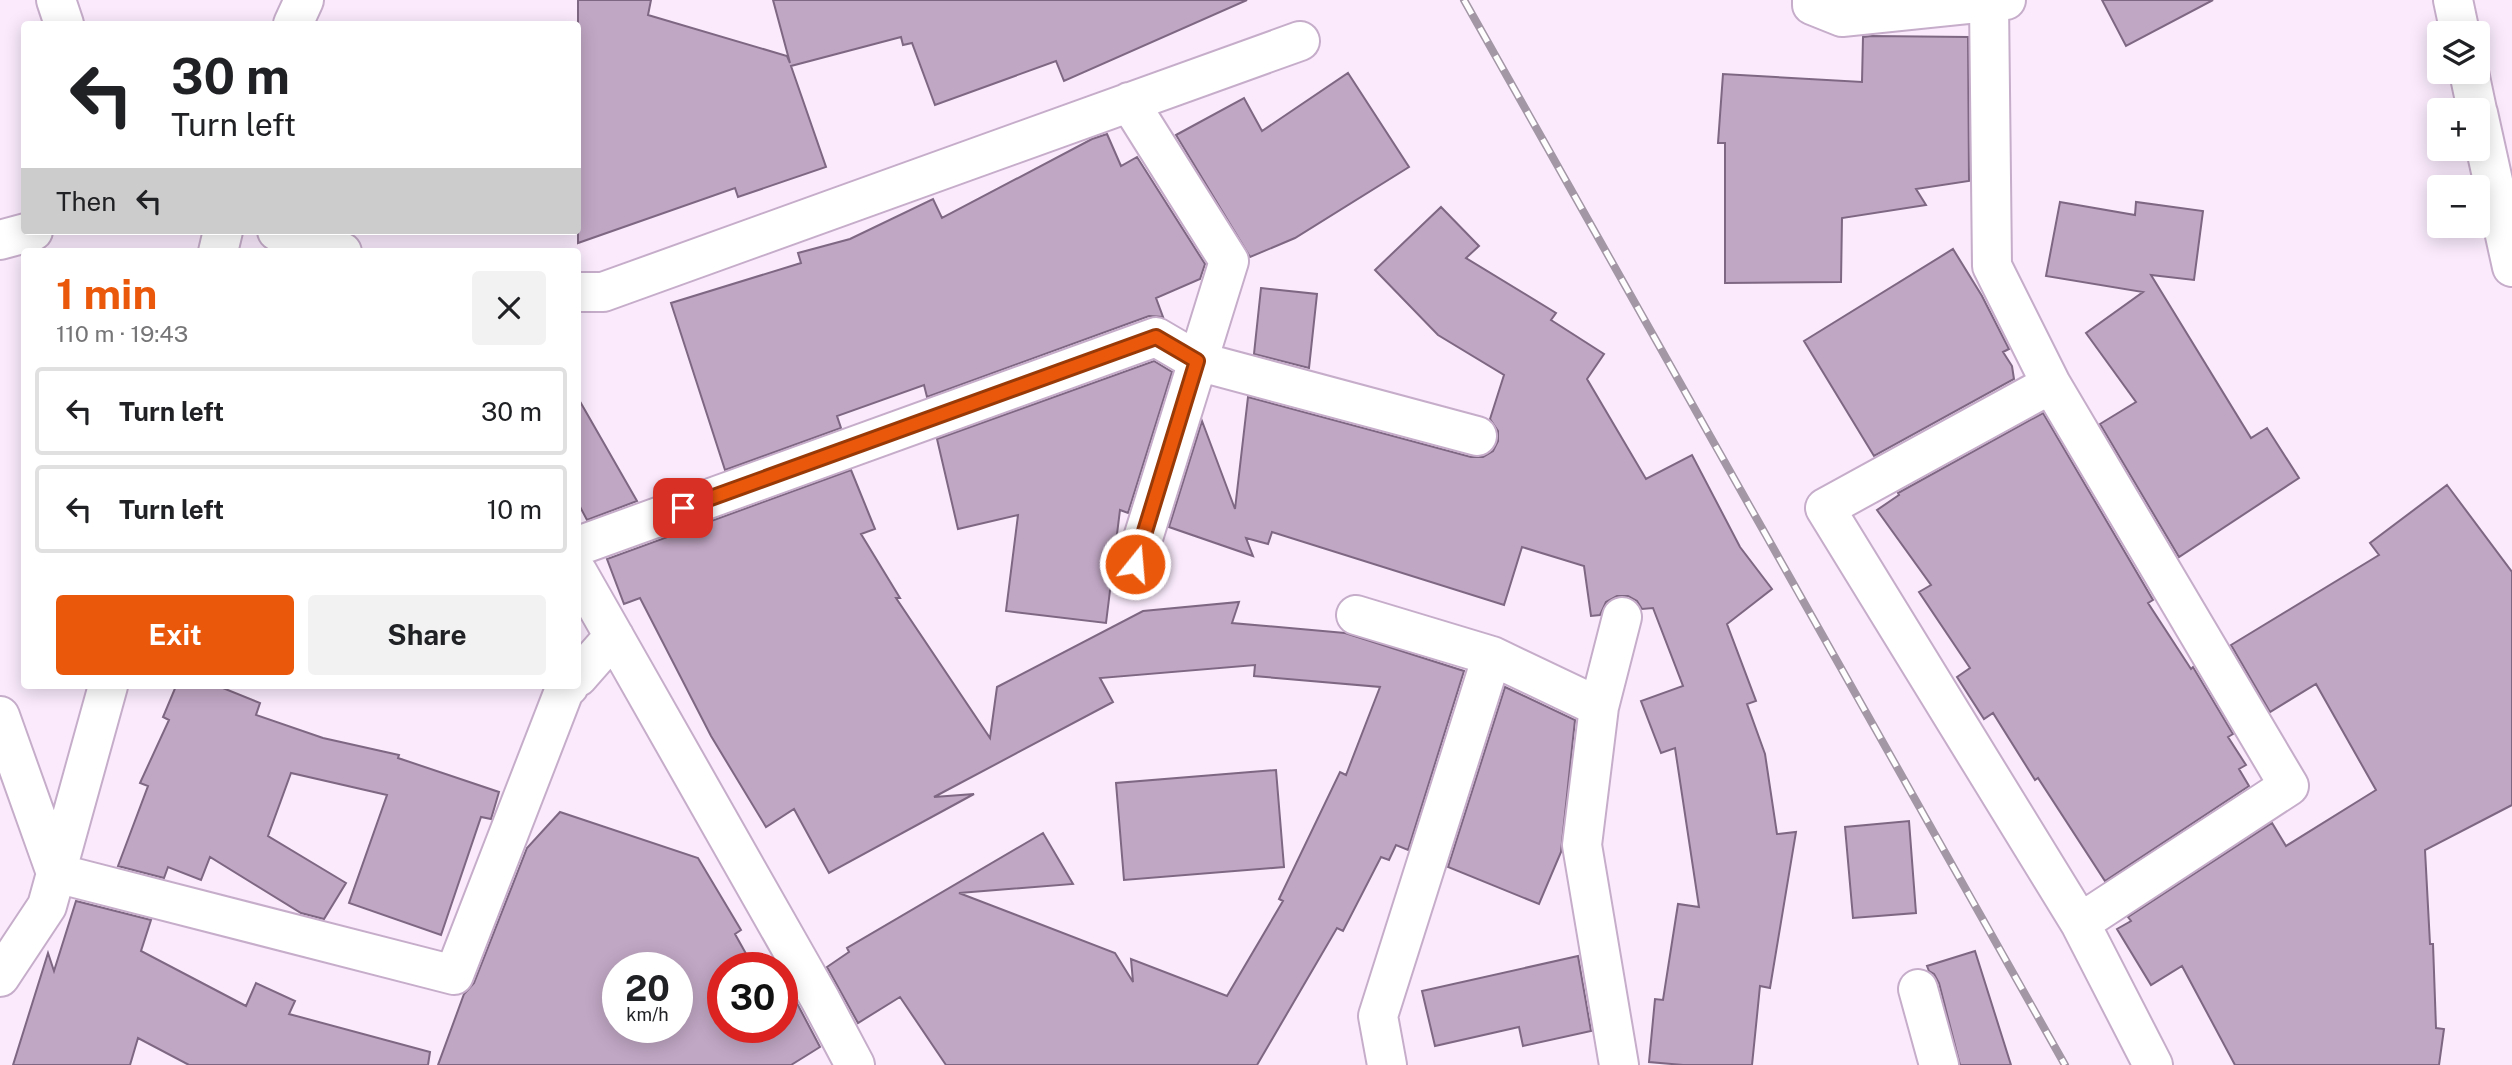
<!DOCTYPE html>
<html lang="en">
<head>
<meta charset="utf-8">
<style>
	body { margin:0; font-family:"Public Sans",sans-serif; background:#f2f2f2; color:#202124; height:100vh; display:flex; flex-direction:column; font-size:26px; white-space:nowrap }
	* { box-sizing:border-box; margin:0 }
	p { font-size:23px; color:#757577 }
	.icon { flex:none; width:38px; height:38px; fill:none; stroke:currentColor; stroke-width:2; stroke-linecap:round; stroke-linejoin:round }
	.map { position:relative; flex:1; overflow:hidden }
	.panel { position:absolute; left:21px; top:248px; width:560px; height:441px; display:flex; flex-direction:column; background:#fff; border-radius:7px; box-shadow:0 4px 18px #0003 }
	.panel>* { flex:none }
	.guide { position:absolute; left:21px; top:21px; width:560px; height:214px; border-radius:7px; box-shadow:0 4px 18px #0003; background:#fff; color:#202124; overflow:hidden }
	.tools { position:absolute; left:2427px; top:21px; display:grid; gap:14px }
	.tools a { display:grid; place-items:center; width:63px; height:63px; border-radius:7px; background:#fff; box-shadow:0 4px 18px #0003; font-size:35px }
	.speed { position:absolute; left:602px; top:952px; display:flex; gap:14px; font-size:35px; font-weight:700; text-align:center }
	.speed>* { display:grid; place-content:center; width:91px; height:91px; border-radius:50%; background:#fff; box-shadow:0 4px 18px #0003; line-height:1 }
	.speed small { font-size:18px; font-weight:400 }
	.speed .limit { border:10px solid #d22; background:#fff; color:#111 }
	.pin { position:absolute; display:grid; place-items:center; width:60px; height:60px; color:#fff; margin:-30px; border-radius:14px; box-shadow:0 4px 10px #0006 }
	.me { position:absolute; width:77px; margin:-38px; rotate:17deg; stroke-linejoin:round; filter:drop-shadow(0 0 5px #0008) }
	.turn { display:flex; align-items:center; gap:24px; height:147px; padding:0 35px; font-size:32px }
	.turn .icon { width:91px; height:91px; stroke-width:2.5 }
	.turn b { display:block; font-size:49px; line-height:60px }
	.then { display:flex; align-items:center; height:66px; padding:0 35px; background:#0003; gap:14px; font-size:26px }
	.round { display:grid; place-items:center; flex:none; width:74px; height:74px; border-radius:7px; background:#f2f2f2 }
	.summary { display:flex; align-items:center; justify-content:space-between; height:119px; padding:0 35px }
	h1 { font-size:42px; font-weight:700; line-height:52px; color:#ea580c }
	.action { display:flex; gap:14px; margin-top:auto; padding:14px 35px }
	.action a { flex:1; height:80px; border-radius:7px; background:#ea580c; color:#fff; font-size:28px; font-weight:700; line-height:80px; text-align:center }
	.action a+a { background:#f2f2f2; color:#202124 }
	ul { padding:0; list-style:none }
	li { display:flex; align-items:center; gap:21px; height:88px; margin:0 14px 10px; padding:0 21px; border:4px solid #e0e0e0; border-radius:7px }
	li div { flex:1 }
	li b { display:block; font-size:26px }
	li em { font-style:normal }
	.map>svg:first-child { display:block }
	.building { fill:#c0a7c4; stroke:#7e6782; stroke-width:2; fill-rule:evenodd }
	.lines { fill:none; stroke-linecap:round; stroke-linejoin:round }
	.minor-casing { stroke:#c6adca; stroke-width:42 }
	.minor { stroke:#fff; stroke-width:38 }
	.rail-casing { stroke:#a396a5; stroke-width:8 }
	.rail { stroke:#fefefe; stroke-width:5; stroke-dasharray:16; stroke-linecap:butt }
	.route-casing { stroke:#983908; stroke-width:18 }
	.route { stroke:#ea580c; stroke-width:12 }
</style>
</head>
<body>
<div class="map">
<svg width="2512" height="1065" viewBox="0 0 2512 1065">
	<rect width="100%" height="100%" fill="#faeafc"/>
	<!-- building -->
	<path class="building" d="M 578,0 L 651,0 L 648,15 L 787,56 L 790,63 L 773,0 L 1247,0 L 1064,81 L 1056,61 L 935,105 L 912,43 L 903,45 L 901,37 L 791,66 L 826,167 L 738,197 L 735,188 L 578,243 Z
		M 2102,0 L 2213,0 L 2126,46 Z
		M 1872,36 L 1968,37 L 1969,181 L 1916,189 L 1926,205 L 1842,218 L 1841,282 L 1725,283 L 1725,143 L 1718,143 L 1723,74 L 1862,82 L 1863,37 Z
		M 1348,73 L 1409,167 L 1295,238 L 1250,257 L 1176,135 L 1244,98 L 1262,131 Z
		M 1107,134 L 1121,166 L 1137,157 L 1205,264 L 1200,279 L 1156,298 L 1163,317 L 1149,316 L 927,397 L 924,385 L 837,416 L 841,428 L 725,470 L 671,303 L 801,263 L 798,253 L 850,239 L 933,199 L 942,218 L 1092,139 Z
		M 2060,202 L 2135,215 L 2136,202 L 2203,211 L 2194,280 L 2151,275 L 2251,438 L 2267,428 L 2299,478 L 2179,557 L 2100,424 L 2136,402 L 2086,333 L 2143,292 L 2046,276 Z
		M 1441,207 L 1479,246 L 1466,258 L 1556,313 L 1551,320 L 1604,354 L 1587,379 L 1646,479 L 1692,455 L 1740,547 L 1772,589 L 1727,624 L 1756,701 L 1747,704 L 1765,754 L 1777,834 L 1796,832 L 1770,988 L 1760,986 L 1752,1065 L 1683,1065 L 1649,1062 L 1655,999 L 1663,1000 L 1678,904 L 1699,907 L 1675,748 L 1661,753 L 1641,701 L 1683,686 L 1653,608 L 1642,609 L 1637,601 L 1628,596 L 1617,596 L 1606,602 L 1600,615 L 1591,616 L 1584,566 L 1522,547 L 1504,605 L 1272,532 L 1268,544 L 1246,538 L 1253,556 L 1169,527 L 1202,421 L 1235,509 L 1248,397 L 1471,457 L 1483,457 L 1493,451 L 1498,441 L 1498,431 L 1490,419 L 1504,375 L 1438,335 L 1375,270 Z
		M 1953,249 L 1982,296 L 2009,349 L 2003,352 L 2012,366 L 2014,379 L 1874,456 L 1804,341 Z
		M 1261,288 L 1317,294 L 1309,368 L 1254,354 Z
		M 1154,361 L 1172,372 L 1128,513 L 1120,510 L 1106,623 L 1006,611 L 1018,515 L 958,529 L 937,439 Z
		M 578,398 L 637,501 L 587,520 L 578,503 Z
		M 2043,413 L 2153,600 L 2148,603 L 2191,669 L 2193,667 L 2233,734 L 2228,737 L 2246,765 L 2239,769 L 2249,786 L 2105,881 L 2038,778 L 2035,780 L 1993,713 L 1984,719 L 1957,677 L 1970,668 L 1919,592 L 1931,585 L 1877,510 L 1899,495 L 1898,493 Z
		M 851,470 L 875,529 L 861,534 L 900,598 L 896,598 L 990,738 L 997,687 L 1143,611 L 1239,602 L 1232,623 L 1345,633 L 1464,671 L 1408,850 L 1396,845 L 1389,860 L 1381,857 L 1343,931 L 1337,928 L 1257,1065 L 946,1065 L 900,997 L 858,1023 L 827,967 L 849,952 L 847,948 L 1043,833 L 1073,884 L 959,893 L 1115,953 L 1133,982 L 1131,959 L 1227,996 L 1283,901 L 1279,899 L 1340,772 L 1346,775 L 1380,687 L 1254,676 L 1255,665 L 1100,678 L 1113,702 L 934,797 L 974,794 L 829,873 L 794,809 L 766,827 L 711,736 L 640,598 L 624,604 L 607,559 Z
		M 2447,485 L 2512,572 L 2512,805 L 2425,850 L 2430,944 L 2433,944 L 2436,1028 L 2444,1029 L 2439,1065 L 2235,1065 L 2182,966 L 2151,985 L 2117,929 L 2131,921 L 2128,917 L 2272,823 L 2286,846 L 2376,790 L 2316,684 L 2270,712 L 2231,645 L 2379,555 L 2370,543 Z
		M 176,686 L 218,686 L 260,703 L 256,715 L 323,738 L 399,755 L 398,758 L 499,792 L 491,819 L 481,817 L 441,935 L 349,903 L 387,795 L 291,773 L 268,836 L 346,883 L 324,919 L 301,913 L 210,857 L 201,880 L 168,867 L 164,878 L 118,866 L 148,786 L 140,783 L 169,720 L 163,717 Z
		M 1505,687 L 1575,720 L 1561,852 L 1539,904 L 1448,867 Z
		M 1276,770 L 1284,867 L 1124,880 L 1116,783 Z
		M 560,812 L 698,858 L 741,930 L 735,934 L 754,968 L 723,968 L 723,1027 L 782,1027 L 782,994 L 790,990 L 820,1047 L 791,1065 L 438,1065 L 464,994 L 474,983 L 527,848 ZM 618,968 L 677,968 L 677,1027 L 618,1027 Z
		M 1909,821 L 1916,913 L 1853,918 L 1845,827 Z
		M 76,901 L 151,920 L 141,951 L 246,1006 L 256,983 L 295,1001 L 289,1014 L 430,1052 L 428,1065 L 189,1065 L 138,1038 L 130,1065 L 13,1065 L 48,953 L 54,971 Z
		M 1975,951 L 2011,1065 L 1960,1065 L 1939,983 L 1934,974 L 1929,971 L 1927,966 Z
		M 1578,956 L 1591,1031 L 1523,1046 L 1519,1027 L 1435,1046 L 1422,991 Z"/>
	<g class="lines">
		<!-- minor casing -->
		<g class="minor-casing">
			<path id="minor" d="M 56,0 L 64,24
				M 1812,0 L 1812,5 L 1842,17 L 2006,0
				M 2453,0 L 2460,33
				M 1989,3 L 1992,266 L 2051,384
				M 293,24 L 304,0
				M 2469,72 L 2477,110
				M 1129,102 L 1229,261 L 1135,564
				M 2478,113 L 2512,267
				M 277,231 L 342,252
				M 0,240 L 33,231
				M 218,252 L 223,231
				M 578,292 L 603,292 L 1300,41
				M 2051,384 L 2289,786 L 2080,923 L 1825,508 Z
				M 578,546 L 1156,337 L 1197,361 L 1477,436
				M 578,573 L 820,999 L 855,1065
				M 1356,615 L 1492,656 L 1599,707
				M 578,677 L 614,636
				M 0,716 L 56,873 L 454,975 L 564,691 L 569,686
				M 2080,923 L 2153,1065
				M 0,977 L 47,906 L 108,686
				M 1918,989 L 1939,1065
				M 1387,1065 L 1378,1016 L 1492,656
				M 1619,1065 L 1582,845 L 1599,707 L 1622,617"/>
		</g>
		<!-- minor -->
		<use href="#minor" class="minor"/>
		<!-- rail casing -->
		<g class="rail-casing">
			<path id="rail" d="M 1464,0 L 2065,1065"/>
		</g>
		<!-- rail -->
		<use href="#rail" class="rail"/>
	</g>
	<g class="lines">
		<!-- route casing -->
		<g class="route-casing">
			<path id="route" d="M 683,508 L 1156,337 L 1197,361 L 1135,564"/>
		</g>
		<!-- route -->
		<use href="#route" class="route"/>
	</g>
</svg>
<div class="tools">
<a><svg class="icon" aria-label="layers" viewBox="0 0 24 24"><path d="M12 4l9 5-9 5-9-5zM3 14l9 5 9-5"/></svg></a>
<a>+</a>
<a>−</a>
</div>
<div class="speed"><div>20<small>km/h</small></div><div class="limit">30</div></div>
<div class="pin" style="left:683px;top:508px;background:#d93025"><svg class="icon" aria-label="arrive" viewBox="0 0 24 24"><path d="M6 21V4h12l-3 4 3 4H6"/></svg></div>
<svg class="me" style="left:1135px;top:564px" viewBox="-20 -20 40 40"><circle r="17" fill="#ea580c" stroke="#fff" stroke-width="3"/><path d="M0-11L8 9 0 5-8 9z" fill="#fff"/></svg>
<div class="guide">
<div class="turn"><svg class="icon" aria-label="left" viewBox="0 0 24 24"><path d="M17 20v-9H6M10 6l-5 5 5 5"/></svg><div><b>30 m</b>Turn left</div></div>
<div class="then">Then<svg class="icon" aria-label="left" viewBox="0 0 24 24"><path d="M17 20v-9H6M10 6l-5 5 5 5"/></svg></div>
</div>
<section class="panel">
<div class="summary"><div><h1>1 min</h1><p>110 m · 19:43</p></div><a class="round"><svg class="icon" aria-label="close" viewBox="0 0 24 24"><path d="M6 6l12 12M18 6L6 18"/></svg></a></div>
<ul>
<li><svg class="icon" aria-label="left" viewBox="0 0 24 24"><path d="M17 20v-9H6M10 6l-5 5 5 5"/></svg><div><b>Turn left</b></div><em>30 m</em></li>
<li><svg class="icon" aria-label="left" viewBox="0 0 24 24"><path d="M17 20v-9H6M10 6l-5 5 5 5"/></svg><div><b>Turn left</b></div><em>10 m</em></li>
</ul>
<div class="action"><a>Exit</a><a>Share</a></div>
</section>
</div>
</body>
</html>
